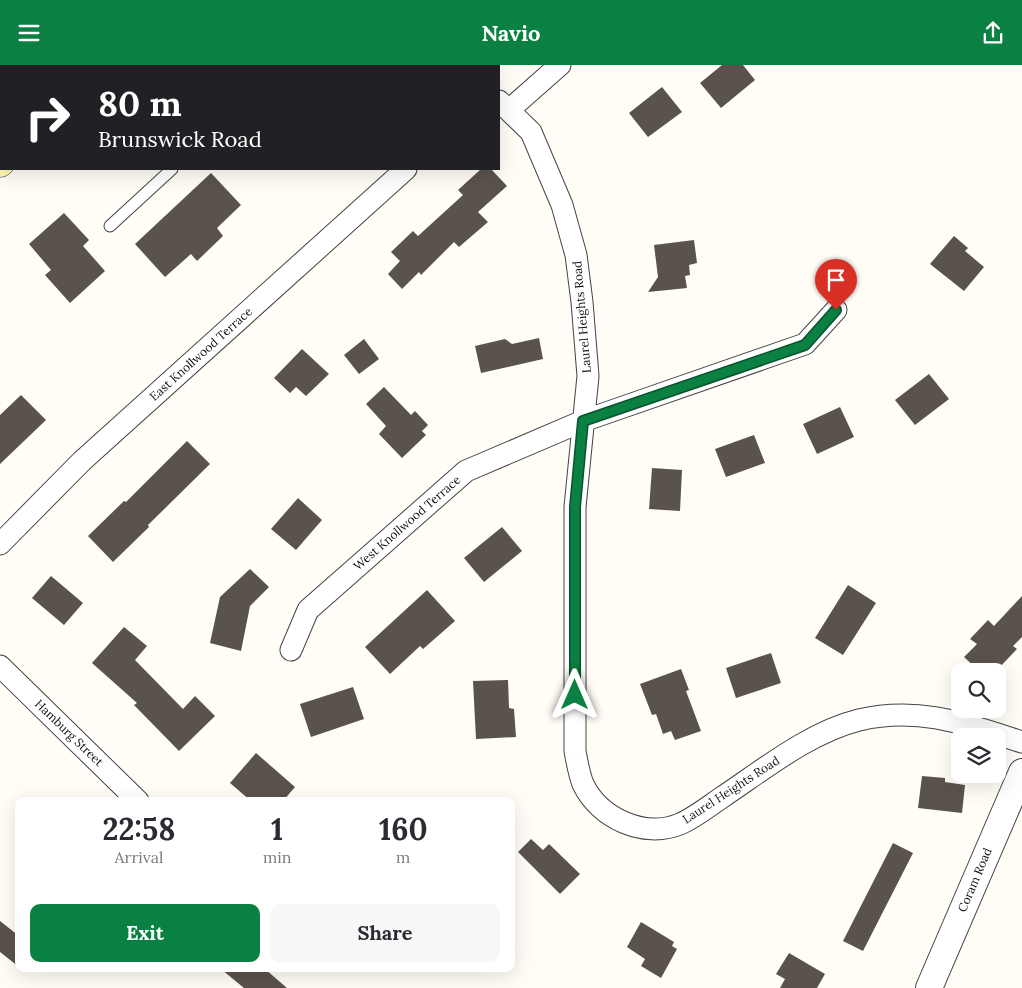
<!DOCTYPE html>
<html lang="en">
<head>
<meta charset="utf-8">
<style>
	body { margin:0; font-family:Lora,serif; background:#f7f7f7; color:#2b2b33; height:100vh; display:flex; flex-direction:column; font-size:19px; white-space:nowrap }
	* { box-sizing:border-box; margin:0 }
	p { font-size:16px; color:#7c7c81 }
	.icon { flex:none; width:28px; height:28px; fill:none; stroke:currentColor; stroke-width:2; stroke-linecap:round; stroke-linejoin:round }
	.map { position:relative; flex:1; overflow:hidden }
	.side { position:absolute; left:15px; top:732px; width:500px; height:175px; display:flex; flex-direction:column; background:#fff; border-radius:10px; box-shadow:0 5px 20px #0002 }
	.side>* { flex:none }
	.banner { position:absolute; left:0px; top:0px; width:500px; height:105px; box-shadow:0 5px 20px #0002; background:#202124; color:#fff; overflow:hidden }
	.fabs { position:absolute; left:951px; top:598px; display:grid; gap:10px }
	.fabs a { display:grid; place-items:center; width:55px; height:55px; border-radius:10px; background:#fff; box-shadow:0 5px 20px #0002; font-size:25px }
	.pin { position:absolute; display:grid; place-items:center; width:42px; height:42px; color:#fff; margin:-51px -21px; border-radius:50% 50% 50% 0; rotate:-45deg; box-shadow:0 0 5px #0007 }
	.pin .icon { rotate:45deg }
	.me { position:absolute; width:55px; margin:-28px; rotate:0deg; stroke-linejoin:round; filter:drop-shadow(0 0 4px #0008) }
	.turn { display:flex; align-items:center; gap:18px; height:105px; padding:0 15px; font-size:22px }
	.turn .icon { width:65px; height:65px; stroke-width:2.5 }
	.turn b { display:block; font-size:35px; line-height:42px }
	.eta { display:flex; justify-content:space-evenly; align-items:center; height:85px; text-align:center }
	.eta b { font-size:30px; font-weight:800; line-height:35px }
	.button { display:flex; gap:10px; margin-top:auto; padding:10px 15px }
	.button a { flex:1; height:58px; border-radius:10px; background:#0b8043; color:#fff; font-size:20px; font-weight:800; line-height:58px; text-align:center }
	.button a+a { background:#f7f7f7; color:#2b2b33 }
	header { display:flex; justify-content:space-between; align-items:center; height:65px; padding:0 15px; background:#0b8043; color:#fff; font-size:22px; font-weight:800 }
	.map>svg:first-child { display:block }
	.building { fill:#5a524d }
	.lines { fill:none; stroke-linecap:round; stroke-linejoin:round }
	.service-casing { stroke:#444; stroke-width:13 }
	.minor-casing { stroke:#444; stroke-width:23 }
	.tertiary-casing { stroke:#444; stroke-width:28 }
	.secondary-casing { stroke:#333; stroke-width:29 }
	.service { stroke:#fff; stroke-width:11 }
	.minor { stroke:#fff; stroke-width:21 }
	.tertiary { stroke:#fff; stroke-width:26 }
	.secondary { stroke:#fff6b0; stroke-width:28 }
	.route-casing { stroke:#07532c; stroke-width:12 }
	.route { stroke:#0b8043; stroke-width:9 }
	.labels { text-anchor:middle; stroke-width:5; stroke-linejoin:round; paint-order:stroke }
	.street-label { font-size:12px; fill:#111; stroke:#fff }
</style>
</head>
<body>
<header><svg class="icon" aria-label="menu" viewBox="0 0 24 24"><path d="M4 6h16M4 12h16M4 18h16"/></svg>Navio<svg class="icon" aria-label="share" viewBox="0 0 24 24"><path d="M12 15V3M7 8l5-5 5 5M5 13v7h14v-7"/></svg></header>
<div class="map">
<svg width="1022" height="923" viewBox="0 0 1022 923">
	<rect width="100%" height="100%" fill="#fffdf5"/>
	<!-- building -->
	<path class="building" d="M 722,0 L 743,0 L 755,15 L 721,43 L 700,18 Z
		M 662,22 L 682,47 L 648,72 L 629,48 Z
		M 481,104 L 491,104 L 507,121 L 478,147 L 488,157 L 459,182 L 454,177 L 421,210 L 419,207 L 402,224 L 388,209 L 400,196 L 391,187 L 413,166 L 418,171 L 463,130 L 458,125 Z
		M 211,108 L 241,140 L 217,163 L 223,171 L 197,196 L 191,189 L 165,212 L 135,179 Z
		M 64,148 L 89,175 L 83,181 L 105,206 L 70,238 L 45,210 L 51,205 L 29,179 Z
		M 954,171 L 968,183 L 965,186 L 984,202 L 964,226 L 930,199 Z
		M 694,175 L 697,198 L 689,200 L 690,210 L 685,211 L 687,223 L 648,227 L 658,212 L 654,180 Z
		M 539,273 L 543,294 L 481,308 L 475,281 L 505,274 L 512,279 Z
		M 364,274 L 379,294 L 359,309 L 344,290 Z
		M 302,284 L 329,309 L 306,331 L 296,322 L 290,328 L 274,313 Z
		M 929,309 L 949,334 L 915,360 L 895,335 Z
		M 384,322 L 411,350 L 415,346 L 428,360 L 422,366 L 426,370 L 402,393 L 379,369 L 386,361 L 366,339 Z
		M 21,330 L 46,355 L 0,399 L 0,350 Z
		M 840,342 L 854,372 L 817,389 L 803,359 Z
		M 754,370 L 765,398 L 726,412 L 715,384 Z
		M 187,376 L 210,399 L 148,460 L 149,462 L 113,497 L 88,471 L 124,436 L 126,437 Z
		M 652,403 L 682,405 L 680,446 L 649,444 Z
		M 298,433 L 322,455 L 296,485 L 271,464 Z
		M 502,462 L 522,486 L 484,517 L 464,493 Z
		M 250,504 L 269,522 L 250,541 L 241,586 L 210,578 L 220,532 Z
		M 51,511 L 83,538 L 64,560 L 32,533 Z
		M 848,520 L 876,538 L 843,590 L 815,573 Z
		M 427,525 L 455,556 L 423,584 L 420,581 L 390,609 L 365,582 Z
		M 1022,531 L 1022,572 L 1013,581 L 1017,584 L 996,606 L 979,606 L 964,592 L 977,579 L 970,574 L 988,555 L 994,561 Z
		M 124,562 L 147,581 L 135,595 L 183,644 L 195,631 L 215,651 L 179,686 L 134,640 L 137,638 L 92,598 Z
		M 771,588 L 781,618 L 736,633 L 726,603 Z
		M 681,604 L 689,625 L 686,626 L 701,666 L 675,675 L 671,666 L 663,669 L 656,649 L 652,650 L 640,619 Z
		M 508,615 L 509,643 L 514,644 L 516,672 L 476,674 L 473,616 Z
		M 353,622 L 364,654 L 311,672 L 300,639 Z
		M 256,688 L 295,722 L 283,736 L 251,736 L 230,718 Z
		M 922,711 L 945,713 L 945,717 L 965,720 L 962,748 L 918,743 Z
		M 531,774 L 543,785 L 549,779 L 580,809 L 560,829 L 518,787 Z
		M 893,778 L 913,788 L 863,886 L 843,876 Z
		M 0,856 L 19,871 L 19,902 L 0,887 Z
		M 641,857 L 674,877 L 672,881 L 677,884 L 661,913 L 641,901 L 645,894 L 627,882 Z
		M 789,888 L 825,909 L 817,923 L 780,923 L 785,914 L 776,909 Z
		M 221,904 L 265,904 L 287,923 L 244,923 Z"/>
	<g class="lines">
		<!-- service casing -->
		<g class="service-casing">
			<path id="service" d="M 110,161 L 172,104"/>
		</g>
		<!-- minor casing -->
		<g class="minor-casing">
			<path id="minor" d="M 165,0 L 167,1
				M 453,0 L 456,1
				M 307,1 L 314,0
				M 499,36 L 531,67 L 562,140 L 576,190 L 582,237 L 588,311 L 575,442 L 575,686 C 577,697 579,709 583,719 C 599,753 644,774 680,759 C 694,753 708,742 721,733 C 763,705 810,667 859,655 C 919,641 966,659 1022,677
				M 509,45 L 560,0
				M 0,479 L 82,396 L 406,104
				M 291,585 L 308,545 L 466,406 L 583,356 L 805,279 L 836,245
				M 0,601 L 138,736"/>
		</g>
		<!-- tertiary casing -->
		<g class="tertiary-casing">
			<path id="tertiary" d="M 929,923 L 1022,707"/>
		</g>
		<!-- secondary casing -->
		<g class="secondary-casing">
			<path id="secondary" d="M 103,1 L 104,0
				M 0,98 L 1,97"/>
		</g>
		<!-- service -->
		<use href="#service" class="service"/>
		<!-- minor -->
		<use href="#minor" class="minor"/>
		<!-- tertiary -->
		<use href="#tertiary" class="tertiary"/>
		<!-- secondary -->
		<use href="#secondary" class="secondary"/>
	</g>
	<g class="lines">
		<!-- route casing -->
		<g class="route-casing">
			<path id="route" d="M 575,630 L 575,442 L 583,356 L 805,280 L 836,245"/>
		</g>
		<!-- route -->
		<use href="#route" class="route"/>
	</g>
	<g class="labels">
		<!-- street labels -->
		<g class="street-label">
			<text transform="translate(582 252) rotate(-95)" y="4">Laurel Heights Road</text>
			<text transform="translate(201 289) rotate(-42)" y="4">East Knollwood Terrace</text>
			<text transform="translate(407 458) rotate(-41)" y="4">West Knollwood Terrace</text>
			<text transform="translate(69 668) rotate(44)" y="4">Hamburg Street</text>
			<text transform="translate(731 725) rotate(-33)" y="4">Laurel Heights Road</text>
			<text transform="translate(975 815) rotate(-67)" y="4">Coram Road</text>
		</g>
	</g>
</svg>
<div class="fabs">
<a><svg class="icon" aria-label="search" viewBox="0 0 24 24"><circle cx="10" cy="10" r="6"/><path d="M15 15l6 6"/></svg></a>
<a><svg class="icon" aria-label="layers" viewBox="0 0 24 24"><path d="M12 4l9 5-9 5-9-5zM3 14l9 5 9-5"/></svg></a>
</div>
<div class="pin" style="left:836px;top:245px;background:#d93025"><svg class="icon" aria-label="arrive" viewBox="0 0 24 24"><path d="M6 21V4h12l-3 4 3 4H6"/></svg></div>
<svg class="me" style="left:575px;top:630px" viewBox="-20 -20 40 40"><path d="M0-17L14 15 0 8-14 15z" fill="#0b8043" stroke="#fff" stroke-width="4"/></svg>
<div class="banner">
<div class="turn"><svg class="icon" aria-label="right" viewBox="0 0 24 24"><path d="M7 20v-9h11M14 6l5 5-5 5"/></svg><div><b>80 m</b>Brunswick Road</div></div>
</div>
<section class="side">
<div class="eta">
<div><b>22:58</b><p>Arrival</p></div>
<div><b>1</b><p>min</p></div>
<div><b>160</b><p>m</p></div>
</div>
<div class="button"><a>Exit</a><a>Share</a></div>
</section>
</div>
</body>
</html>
